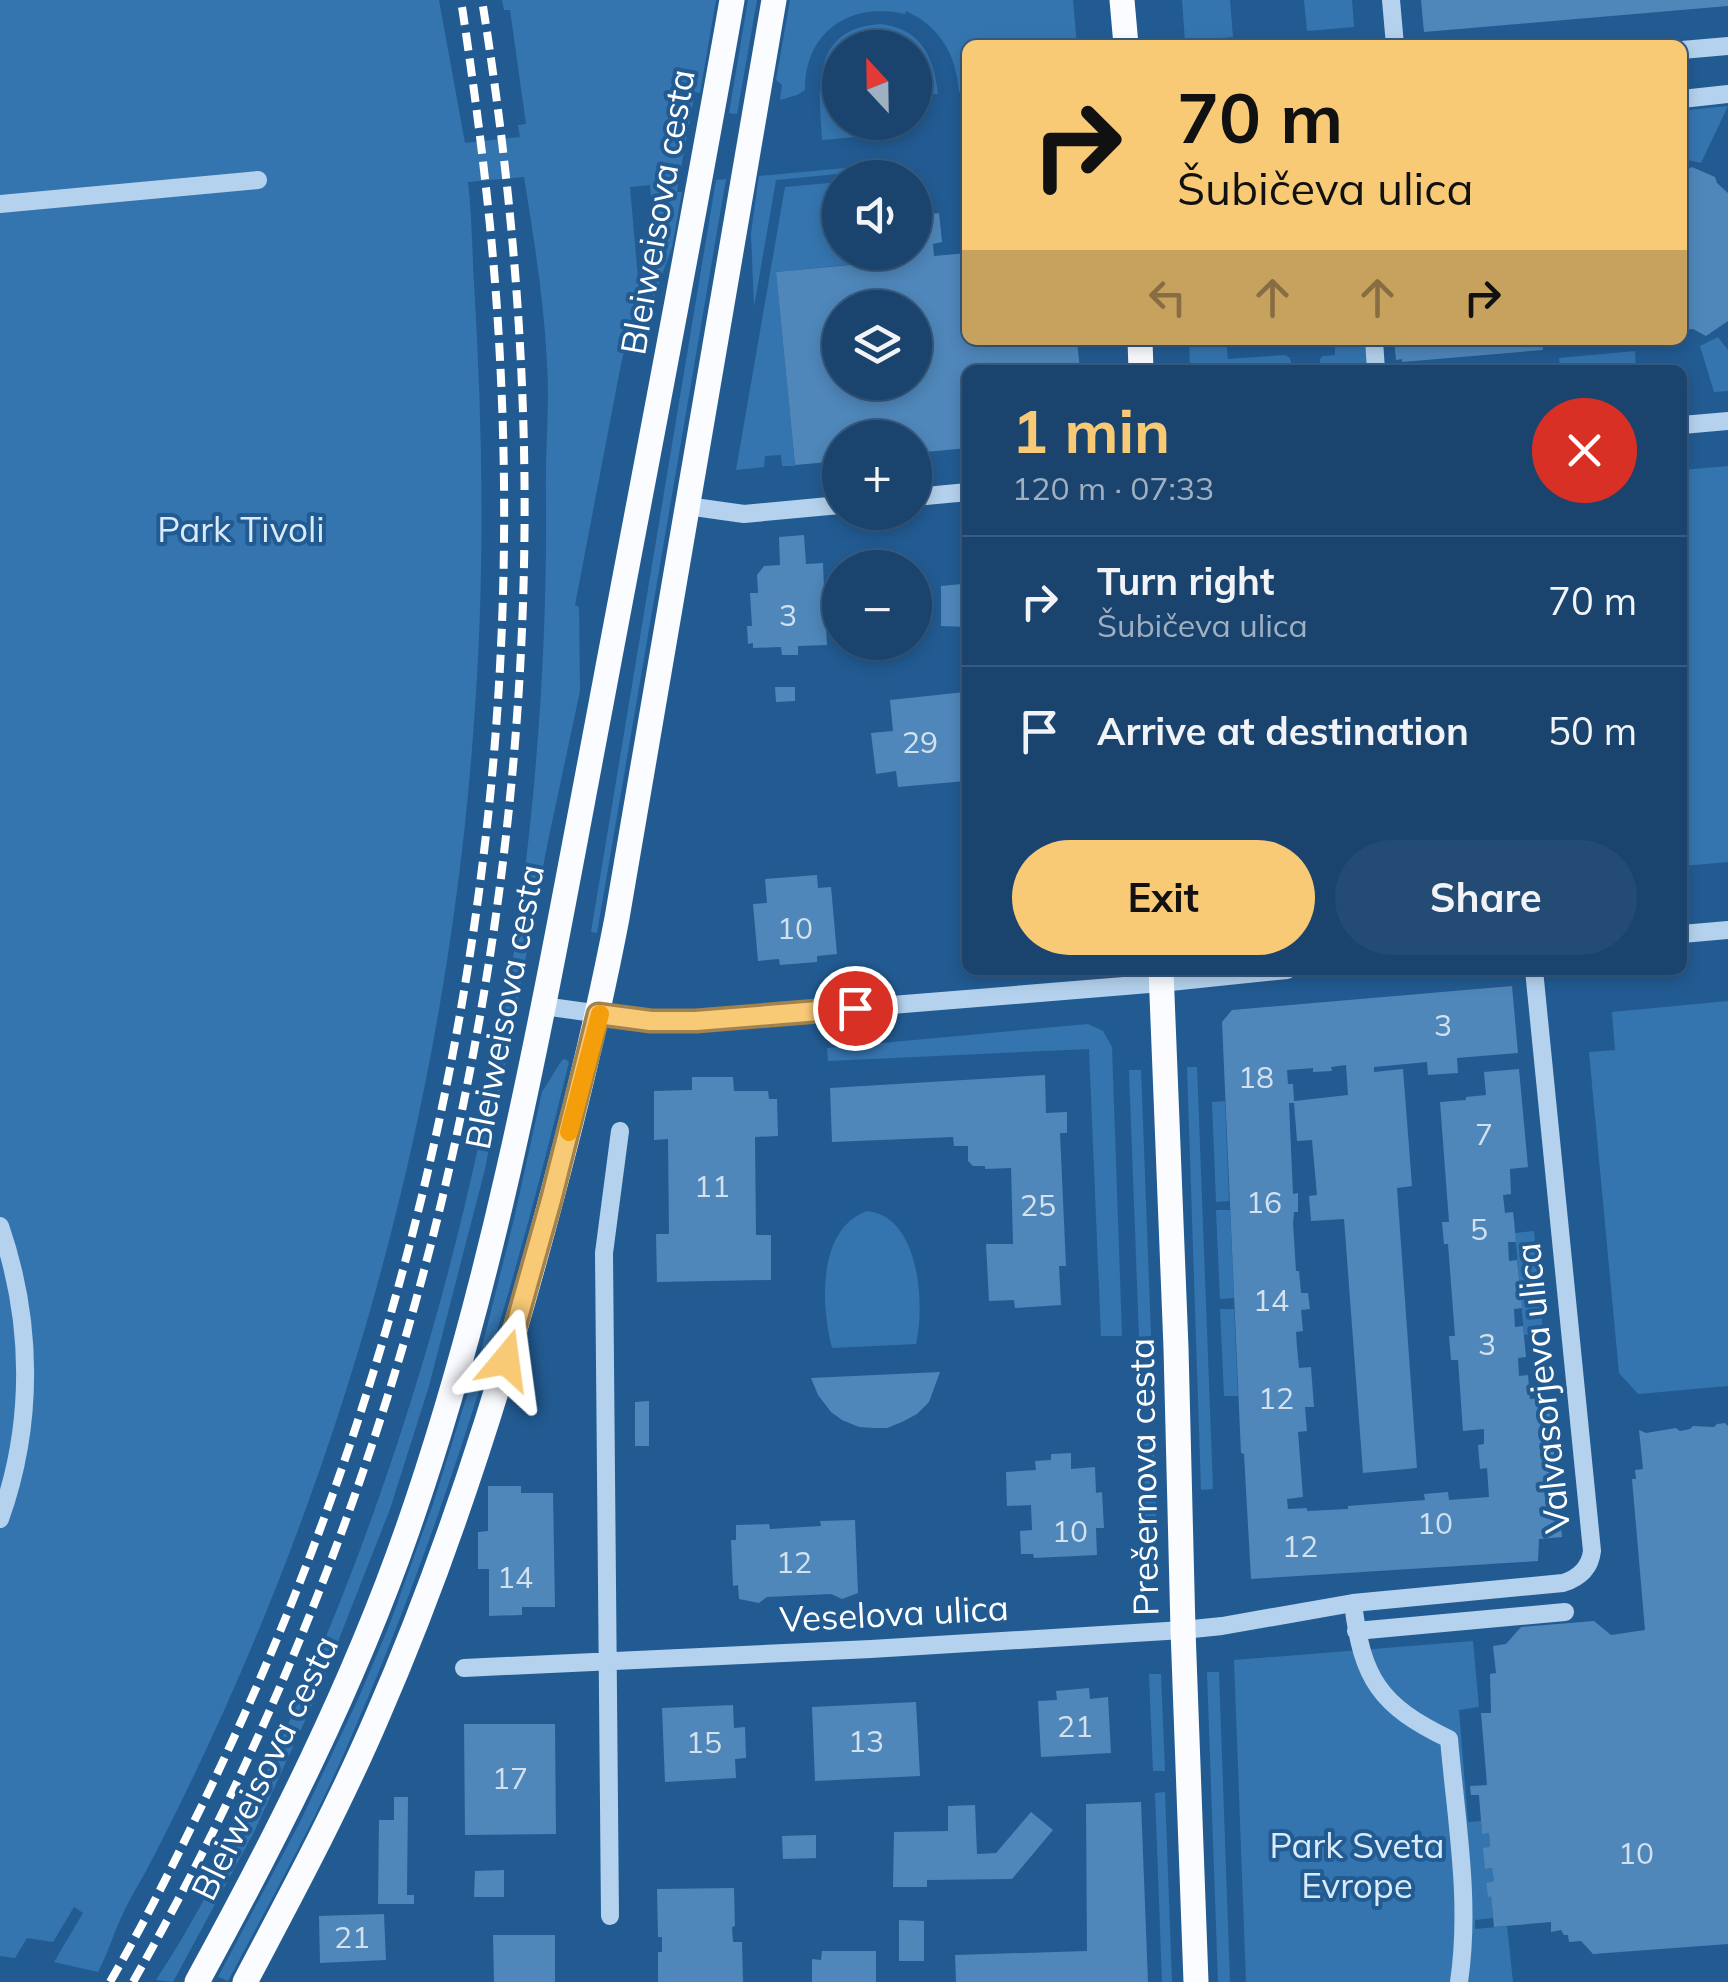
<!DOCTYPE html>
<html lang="en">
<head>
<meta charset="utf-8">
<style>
	body { margin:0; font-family:Mulish,sans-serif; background:#234b73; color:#f1f3f6; height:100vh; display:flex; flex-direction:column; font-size:38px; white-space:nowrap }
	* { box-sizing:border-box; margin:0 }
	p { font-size:32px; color:#9fb0c2 }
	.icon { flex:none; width:55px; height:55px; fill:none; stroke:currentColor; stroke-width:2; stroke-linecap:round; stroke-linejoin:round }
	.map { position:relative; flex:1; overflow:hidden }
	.panel { position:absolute; left:962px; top:365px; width:725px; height:610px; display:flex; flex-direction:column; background:#1a446e; border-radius:15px; box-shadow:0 5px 15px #0003,0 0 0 2px #385c81 }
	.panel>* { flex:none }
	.guide { position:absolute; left:962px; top:40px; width:725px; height:305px; border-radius:15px; box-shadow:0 5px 15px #0003,0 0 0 2px #385c81; background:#f9ca76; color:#111; overflow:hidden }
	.needle { width:65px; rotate:338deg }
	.fabs { position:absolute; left:822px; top:30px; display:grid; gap:20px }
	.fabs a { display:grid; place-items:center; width:110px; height:110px; border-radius:50%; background:#1a446e; box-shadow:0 5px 15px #0003,0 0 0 2px #385c81; font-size:50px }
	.pin { position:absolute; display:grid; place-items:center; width:85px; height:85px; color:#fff; margin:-42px; border:5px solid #fff; border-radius:50%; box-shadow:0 2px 10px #0007 }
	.me { position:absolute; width:110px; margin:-55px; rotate:16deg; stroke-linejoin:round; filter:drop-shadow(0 0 8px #0008) }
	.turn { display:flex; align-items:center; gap:35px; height:210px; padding:0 50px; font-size:45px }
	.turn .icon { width:130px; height:130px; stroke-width:2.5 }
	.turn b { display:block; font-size:70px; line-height:85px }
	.lanes { display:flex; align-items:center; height:95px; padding:0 50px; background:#0003; justify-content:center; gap:50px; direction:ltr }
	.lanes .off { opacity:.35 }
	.round { display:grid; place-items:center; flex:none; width:105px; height:105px; border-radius:52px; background:#234b73 }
	.summary { display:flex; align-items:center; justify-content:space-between; height:170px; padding:0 50px }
	h1 { font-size:60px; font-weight:700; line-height:75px; color:#f9ca76 }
	.button { display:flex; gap:20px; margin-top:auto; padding:20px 50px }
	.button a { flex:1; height:115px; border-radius:60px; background:#f9ca76; color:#111; font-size:40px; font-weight:700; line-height:115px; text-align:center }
	.button a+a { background:#234b73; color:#f1f3f6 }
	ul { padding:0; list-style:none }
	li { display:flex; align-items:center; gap:30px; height:130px; padding:0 50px; border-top:2px solid #385c81 }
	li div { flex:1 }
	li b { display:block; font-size:38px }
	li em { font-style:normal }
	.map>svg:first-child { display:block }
	.green { fill:#3575af }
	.building { fill:#4f87ba; fill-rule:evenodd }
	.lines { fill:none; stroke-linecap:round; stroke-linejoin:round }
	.minor { stroke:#b4d2ed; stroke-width:18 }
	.major { stroke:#fafcff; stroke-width:25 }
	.rail { stroke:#fff; stroke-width:8; stroke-dasharray:18 8; stroke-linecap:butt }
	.route-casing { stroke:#a2834d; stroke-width:25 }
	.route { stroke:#f9ca76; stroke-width:18 }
	.slow { stroke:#f59e0b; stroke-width:18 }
	.labels { text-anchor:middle; stroke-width:8; stroke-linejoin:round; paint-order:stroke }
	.number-label { font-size:30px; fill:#d3e1ee }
	.street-label { font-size:35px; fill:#fff; stroke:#225b92 }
	.park-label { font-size:35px; fill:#d9eaf9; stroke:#225b92 }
</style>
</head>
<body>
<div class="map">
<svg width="1728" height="1982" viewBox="0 0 1728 1982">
	<rect width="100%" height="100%" fill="#225b92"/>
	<!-- green -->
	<path class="green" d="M 0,0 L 439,0 L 465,143 L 520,137 L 518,125 L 526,124 L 510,10 L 504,10 L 502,0 L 716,0 L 700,93 L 695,92 L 678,184 L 677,192 L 682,192 L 672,247 L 654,297 L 648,290 L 656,252 L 650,185 L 630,187 L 639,290 L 621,364 L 575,605 L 579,607 L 580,691 L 548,841 L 485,1169 L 429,1386 L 390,1509 L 319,1690 L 254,1832 L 173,1982 L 156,1980 C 210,1899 250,1808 290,1720 C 461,1341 550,911 546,495 C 545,451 550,407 547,363 C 544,301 534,239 524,177 L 468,182 C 472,216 472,250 474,284 C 483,430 485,576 474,722 C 446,1122 332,1516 146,1871 C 137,1887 127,1904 120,1920 C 112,1938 107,1955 98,1972 L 54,1962 L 83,1913 L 74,1907 L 53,1942 L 27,1938 L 15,1958 L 0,1956 Z
		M 748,0 L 757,0 L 737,114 L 729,113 Z
		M 790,0 L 1073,0 L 1077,45 L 968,45 L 967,91 L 959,92 C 956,55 941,27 906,11 L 905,14 C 851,1 804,32 805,90 L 797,95 L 780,100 L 782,85 L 776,80 Z
		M 1182,0 L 1230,0 L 1233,37 L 1185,41 Z
		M 1304,0 L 1352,0 L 1354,27 L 1307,31 Z
		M 880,24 C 921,28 934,57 938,94 L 933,94 L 926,85 L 915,79 L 915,48 L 840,48 L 840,122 L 879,123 L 880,135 L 822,140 C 819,89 810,29 880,24 Z
		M 1728,106 L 1701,163 L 1684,159 L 1688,110 Z
		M 856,167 L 857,172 L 776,180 L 754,307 L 751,233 L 759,176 Z
		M 726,179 L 597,933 L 591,932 L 716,180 Z
		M 840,182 L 840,252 L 864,253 L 865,263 L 776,272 L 795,466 L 782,466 L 781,455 L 765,456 L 764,467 L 736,470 L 785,187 Z
		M 1718,337 L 1728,350 L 1728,391 L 1714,392 L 1700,346 Z
		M 1189,340 L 1226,340 L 1228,359 L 1285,355 L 1290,358 L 1293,370 L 1190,370 Z
		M 1335,340 L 1365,340 L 1367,370 L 1320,370 L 1320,359 L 1323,356 L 1335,355 Z
		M 1635,351 L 1636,370 L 1560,370 L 1559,358 Z
		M 1728,466 L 1728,862 L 1683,866 L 1683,470 Z
		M 1728,1001 L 1728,1386 L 1638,1394 L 1619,1373 L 1589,1052 L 1615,1050 L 1612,1012 Z
		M 1088,1024 L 1103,1031 L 1112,1047 L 1122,1336 L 1101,1336 L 1089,1049 L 828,1061 L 827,1048 Z
		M 565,1059 L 569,1062 L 568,1066 C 511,1302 441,1535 342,1758 C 308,1834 267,1907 228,1981 L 218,1977 L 300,1822 L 359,1697 L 389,1626 L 433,1504 L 481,1351 L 514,1219 L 542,1092 L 562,1060 Z
		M 1187,1067 L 1197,1067 L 1213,1489 L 1201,1490 Z
		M 1129,1070 L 1141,1070 L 1151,1336 L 1139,1337 Z
		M 1225,1101 L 1229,1201 L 1216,1202 L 1212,1102 Z
		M 1216,1210 L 1230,1210 L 1234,1298 L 1220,1299 Z
		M 867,1211 C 920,1216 925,1305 916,1344 L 832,1348 C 821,1306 817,1229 867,1211 Z
		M 1534,1231 L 1543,1333 L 1524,1335 L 1515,1233 Z
		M 1220,1309 L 1234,1309 L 1238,1396 L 1224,1396 Z
		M 1154,1443 L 1158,1579 L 1147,1580 L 1142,1444 Z
		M 1473,1641 L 1479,1707 L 1459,1710 L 1468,1822 L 1481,1821 L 1482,1833 L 1489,1833 L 1490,1847 L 1486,1869 L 1492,1868 L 1494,1881 L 1486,1883 L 1488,1896 L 1491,1896 L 1493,1918 L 1475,1920 L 1475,1929 L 1507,1926 L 1513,1982 L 1246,1982 L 1234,1660 Z
		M 1207,1672 L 1219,1672 L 1230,1982 L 1218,1982 Z
		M 1149,1674 L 1161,1674 L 1165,1771 L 1153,1771 Z
		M 1165,1792 L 1172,1982 L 1162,1982 L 1155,1793 Z"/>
	<!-- building -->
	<path class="building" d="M 1421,0 L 1728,0 L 1728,6 L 1424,32 Z
		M 1692,167 L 1715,177 L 1717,183 L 1728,193 L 1728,321 L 1706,336 L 1693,329 L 1682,330 L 1682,172 Z
		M 939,213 L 942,242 L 933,244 L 934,256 L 968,253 L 968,340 L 1077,340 L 1080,370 L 968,370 L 968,448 L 915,453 L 915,438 L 840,438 L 840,461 L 795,465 L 776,272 L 912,259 L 911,252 L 915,252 L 915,216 ZM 840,308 L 915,308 L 915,382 L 840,382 Z
		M 1394,340 L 1542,340 L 1543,350 L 1402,362 L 1402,359 L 1396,360 Z
		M 804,535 L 806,564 L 823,563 L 824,589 L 827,589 L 828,607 L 825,607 L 827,645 L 798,646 L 798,655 L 782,655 L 781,647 L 753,648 L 753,643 L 748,644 L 747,626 L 752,626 L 750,593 L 758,593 L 757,575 L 764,566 L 780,565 L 779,537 Z
		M 962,554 L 968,554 L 968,627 L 941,626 L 941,586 L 962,584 Z
		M 775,687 L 795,687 L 795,701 L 776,702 Z
		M 965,692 L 968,752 L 963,753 L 966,781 L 898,787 L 896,771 L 876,774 L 871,733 L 893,731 L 890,700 Z
		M 817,875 L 818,888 L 831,887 L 837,954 L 817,956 L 817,962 L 780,965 L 779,959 L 758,961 L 753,904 L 767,903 L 765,879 Z
		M 1512,986 L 1518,1053 L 1457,1058 L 1458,1073 L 1428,1075 L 1427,1062 L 1374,1067 L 1374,1072 L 1403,1069 L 1412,1186 L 1397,1188 L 1417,1468 L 1363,1473 L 1344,1219 L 1311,1221 L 1309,1196 L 1317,1195 L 1312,1140 L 1297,1141 L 1294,1103 L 1289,1103 L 1293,1194 L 1298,1193 L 1298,1212 L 1294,1212 L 1293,1223 L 1296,1271 L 1299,1271 L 1301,1293 L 1308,1293 L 1310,1309 L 1301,1310 L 1303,1331 L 1296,1332 L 1297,1347 L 1299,1368 L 1311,1367 L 1314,1407 L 1305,1407 L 1307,1431 L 1298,1432 L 1303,1497 L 1287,1499 L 1288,1509 L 1307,1508 L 1307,1511 L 1348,1509 L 1348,1506 L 1425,1500 L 1424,1494 L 1448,1492 L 1449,1500 L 1489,1497 L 1487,1468 L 1480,1469 L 1478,1445 L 1484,1444 L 1484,1429 L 1463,1431 L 1458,1360 L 1451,1360 L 1449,1336 L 1455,1336 L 1448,1244 L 1444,1244 L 1442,1222 L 1449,1222 L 1440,1102 L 1466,1100 L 1466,1097 L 1486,1095 L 1484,1072 L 1519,1069 L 1528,1167 L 1510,1169 L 1511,1194 L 1503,1195 L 1505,1213 L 1513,1212 L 1514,1220 L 1516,1242 L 1508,1242 L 1509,1261 L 1517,1260 L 1522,1308 L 1514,1309 L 1515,1327 L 1523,1326 L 1526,1357 L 1518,1358 L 1519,1376 L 1528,1375 L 1530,1399 L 1549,1397 L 1551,1422 L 1543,1423 L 1545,1441 L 1553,1440 L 1557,1488 L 1549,1488 L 1551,1506 L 1559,1506 L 1562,1537 L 1539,1539 L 1538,1561 L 1251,1579 L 1244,1454 L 1241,1453 L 1222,1022 L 1232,1010 ZM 1346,1065 L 1348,1095 L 1294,1101 L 1293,1084 L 1288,1084 L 1287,1070 L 1313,1068 L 1313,1072 L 1332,1071 L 1331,1067 Z
		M 1045,1075 L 1046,1113 L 1067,1112 L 1067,1133 L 1060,1133 L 1066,1266 L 1059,1266 L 1061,1305 L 1015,1308 L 1014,1300 L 989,1301 L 986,1244 L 1013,1244 L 1011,1168 L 985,1169 L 985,1166 L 973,1166 L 968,1161 L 968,1146 L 954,1146 L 953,1137 L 832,1142 L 830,1088 Z
		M 692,1077 L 733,1077 L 734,1091 L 768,1091 L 769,1099 L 777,1099 L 778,1136 L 755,1137 L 756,1235 L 771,1235 L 771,1280 L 657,1282 L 656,1234 L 669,1234 L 668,1139 L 654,1140 L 654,1091 L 692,1090 Z
		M 940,1372 L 929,1402 L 917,1414 L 902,1422 L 887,1428 L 875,1428 L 859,1427 L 842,1420 L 831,1412 L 818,1395 L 811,1378 Z
		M 649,1401 L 649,1446 L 635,1446 L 635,1402 Z
		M 1725,1423 L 1728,1426 L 1728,1944 L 1593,1954 L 1581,1941 L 1569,1942 L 1568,1935 L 1564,1935 L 1561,1930 L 1551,1932 L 1551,1922 L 1494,1927 L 1491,1896 L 1488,1897 L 1486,1883 L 1494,1881 L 1492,1868 L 1485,1869 L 1483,1848 L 1490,1847 L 1489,1833 L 1482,1834 L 1479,1795 L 1471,1795 L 1470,1786 L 1487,1785 L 1481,1713 L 1491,1713 L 1490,1674 L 1496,1673 L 1493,1646 L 1506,1644 L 1521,1627 L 1594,1621 L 1611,1635 L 1645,1630 L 1632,1479 L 1636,1479 L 1635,1470 L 1643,1469 L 1639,1430 L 1646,1433 L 1676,1428 L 1680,1431 L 1690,1429 L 1693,1426 L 1714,1427 L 1717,1424 Z
		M 1071,1453 L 1071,1469 L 1095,1467 L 1096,1493 L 1102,1492 L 1104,1528 L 1096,1528 L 1097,1555 L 1034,1558 L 1033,1554 L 1021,1554 L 1020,1531 L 1032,1530 L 1031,1505 L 1007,1506 L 1006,1472 L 1036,1470 L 1035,1461 L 1051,1460 L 1051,1454 Z
		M 488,1486 L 521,1486 L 521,1493 L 553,1493 L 555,1607 L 522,1607 L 522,1615 L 489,1616 L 489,1569 L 478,1569 L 478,1532 L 488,1531 Z
		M 855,1520 L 858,1593 L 842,1599 L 831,1594 L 767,1597 L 759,1603 L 739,1599 L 738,1585 L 733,1586 L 731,1540 L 736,1540 L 736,1525 L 769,1524 L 770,1529 L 821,1526 L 820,1521 Z
		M 1089,1688 L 1090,1699 L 1108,1697 L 1111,1753 L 1041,1757 L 1038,1701 L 1057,1700 L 1056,1691 Z
		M 916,1702 L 920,1776 L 815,1781 L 812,1707 Z
		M 733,1705 L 734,1728 L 745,1727 L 746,1758 L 735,1759 L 736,1778 L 665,1782 L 662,1708 Z
		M 464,1724 L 555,1724 L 556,1834 L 465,1835 Z
		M 394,1797 L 408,1797 L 407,1895 L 414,1895 L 414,1904 L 378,1904 L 379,1820 L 394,1820 Z
		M 1141,1802 L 1148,1982 L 956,1982 L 955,1955 L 1087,1951 L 1086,1804 Z
		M 975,1805 L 977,1854 L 996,1853 L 1031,1812 L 1053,1830 L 1012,1879 L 927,1880 L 927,1887 L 893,1887 L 894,1832 L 948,1831 L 948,1806 Z
		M 816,1835 L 816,1858 L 783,1859 L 782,1836 Z
		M 504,1870 L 504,1897 L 474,1897 L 475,1871 Z
		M 734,1888 L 735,1926 L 732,1927 L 733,1942 L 742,1942 L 743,1982 L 658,1982 L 658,1952 L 662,1952 L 662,1937 L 658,1937 L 657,1889 Z
		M 384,1914 L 386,1960 L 320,1963 L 319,1916 Z
		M 899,1920 L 924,1921 L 924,1961 L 899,1961 Z
		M 493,1935 L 555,1935 L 555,1982 L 494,1982 Z
		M 822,1951 L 876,1951 L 876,1982 L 812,1982 L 812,1959 L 821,1960 Z"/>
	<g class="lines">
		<!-- minor -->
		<path class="minor" d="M 1391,0 L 1395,45
			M 1682,50 L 1728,46
			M 1682,99 L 1728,94
			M 0,204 L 258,180
			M 1374,340 L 1376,370
			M 1682,425 L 1728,421
			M 915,497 L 968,492
			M 687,506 L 744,514 L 840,505
			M 1682,934 L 1728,930
			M 543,1006 L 651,1021 L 696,1021 L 1161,983 L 1287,970
			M 0,1226 C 33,1321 34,1424 0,1519
			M 1353,1603 C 1362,1679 1380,1706 1449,1739 C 1456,1820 1471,1901 1459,1982
			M 1356,1631 L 1565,1612
			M 464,1668 L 871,1649 L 1183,1630 L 1222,1626 L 1353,1603 L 1563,1583 C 1579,1578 1590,1568 1592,1551 L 1534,970
			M 610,1916 L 604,1253 L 620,1131"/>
		<!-- major -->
		<path class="major" d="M 1122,0 L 1126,45
			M 1140,340 L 1141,370
			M 1161,970 L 1176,1348 L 1183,1630 L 1196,1982
			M 197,1982 C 277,1836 352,1688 407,1531 C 501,1263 548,982 601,704 C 645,469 691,235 732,0
			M 245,1982 C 291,1895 338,1808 377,1717 C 440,1573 489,1424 531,1273 C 564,1155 594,1038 617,918 L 774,0"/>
		<!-- rail -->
		<path class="rail" d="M 110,1982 C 145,1922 175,1861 205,1799 C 422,1351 527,857 500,359 C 494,238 479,119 461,0
			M 133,1982 C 378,1552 514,1060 524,565 C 528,376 512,186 482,0"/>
	</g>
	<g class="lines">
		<!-- route casing -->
		<g class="route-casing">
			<path id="route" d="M 506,1360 L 551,1200 L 598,1014 L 651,1021 L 696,1021 L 855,1008"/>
		</g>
		<!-- route -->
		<use href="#route" class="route"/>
		<!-- slow -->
		<path class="slow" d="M 569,1132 L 600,1014"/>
	</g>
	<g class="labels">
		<!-- number labels -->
		<g class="number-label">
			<text x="788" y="626">3</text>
			<text x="920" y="753">29</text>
			<text x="795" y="939">10</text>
			<text x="1443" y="1036">3</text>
			<text x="1256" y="1088">18</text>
			<text x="1484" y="1145">7</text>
			<text x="712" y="1197">11</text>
			<text x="1264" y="1213">16</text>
			<text x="1038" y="1216">25</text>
			<text x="1479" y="1240">5</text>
			<text x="1271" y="1311">14</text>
			<text x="1487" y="1355">3</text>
			<text x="1276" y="1409">12</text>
			<text x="1435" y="1534">10</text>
			<text x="1070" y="1542">10</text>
			<text x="1300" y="1557">12</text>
			<text x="794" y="1573">12</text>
			<text x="515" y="1588">14</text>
			<text x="1075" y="1737">21</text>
			<text x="866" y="1752">13</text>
			<text x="704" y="1753">15</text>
			<text x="510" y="1789">17</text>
			<text x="1636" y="1864">10</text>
			<text x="352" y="1948">21</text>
		</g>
		<!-- street labels -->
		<g class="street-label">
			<text transform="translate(658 212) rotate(-80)" y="12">Bleiweisova cesta</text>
			<text transform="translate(505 1007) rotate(-79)" y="12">Bleiweisova cesta</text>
			<text transform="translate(1543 1388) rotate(-96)" y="12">Valvasorjeva ulica</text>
			<text transform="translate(1144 1477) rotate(-91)" y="12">Prešernova cesta</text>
			<text transform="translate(894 1614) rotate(-3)" y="12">Veselova ulica</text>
			<text transform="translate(265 1768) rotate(-64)" y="12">Bleiweisova cesta</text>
		</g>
		<!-- park labels -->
		<g class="park-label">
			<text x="241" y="542">Park Tivoli</text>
			<text x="1357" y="1858">Park Sveta<tspan x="1357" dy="40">Evrope</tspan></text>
		</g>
	</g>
</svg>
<div class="fabs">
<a><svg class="needle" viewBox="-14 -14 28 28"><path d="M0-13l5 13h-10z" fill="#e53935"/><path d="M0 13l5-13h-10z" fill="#9fb0c2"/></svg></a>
<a><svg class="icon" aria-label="sound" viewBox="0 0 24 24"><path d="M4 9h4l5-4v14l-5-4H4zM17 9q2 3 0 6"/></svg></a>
<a><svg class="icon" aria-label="layers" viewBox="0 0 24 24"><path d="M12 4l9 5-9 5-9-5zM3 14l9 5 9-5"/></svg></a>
<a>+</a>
<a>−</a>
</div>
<div class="pin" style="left:855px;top:1008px;background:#d93025"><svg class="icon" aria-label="arrive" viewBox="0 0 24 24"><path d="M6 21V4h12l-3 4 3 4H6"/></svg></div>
<svg class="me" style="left:506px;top:1360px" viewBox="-20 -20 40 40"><path d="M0-17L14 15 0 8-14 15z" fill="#f9ca76" stroke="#fff" stroke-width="4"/></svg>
<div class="guide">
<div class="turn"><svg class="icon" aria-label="right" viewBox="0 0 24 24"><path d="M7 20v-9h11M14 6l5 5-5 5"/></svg><div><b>70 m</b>Šubičeva ulica</div></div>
<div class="lanes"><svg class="icon off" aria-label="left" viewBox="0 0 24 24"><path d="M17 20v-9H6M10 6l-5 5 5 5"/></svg><svg class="icon off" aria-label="ahead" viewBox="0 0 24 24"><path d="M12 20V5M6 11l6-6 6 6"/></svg><svg class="icon off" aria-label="ahead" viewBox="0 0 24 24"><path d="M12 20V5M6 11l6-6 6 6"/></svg><svg class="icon" aria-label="right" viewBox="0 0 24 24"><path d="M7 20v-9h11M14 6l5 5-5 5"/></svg></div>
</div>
<section class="panel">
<div class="summary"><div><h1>1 min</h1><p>120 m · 07:33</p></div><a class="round" style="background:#d93025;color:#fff"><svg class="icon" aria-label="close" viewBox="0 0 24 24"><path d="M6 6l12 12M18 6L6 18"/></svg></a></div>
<ul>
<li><svg class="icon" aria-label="right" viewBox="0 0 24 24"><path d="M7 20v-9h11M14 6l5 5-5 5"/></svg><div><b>Turn right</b><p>Šubičeva ulica</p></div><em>70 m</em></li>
<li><svg class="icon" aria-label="arrive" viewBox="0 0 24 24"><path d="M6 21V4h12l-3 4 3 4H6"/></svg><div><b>Arrive at destination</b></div><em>50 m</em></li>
</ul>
<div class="button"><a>Exit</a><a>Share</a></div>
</section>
</div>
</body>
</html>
